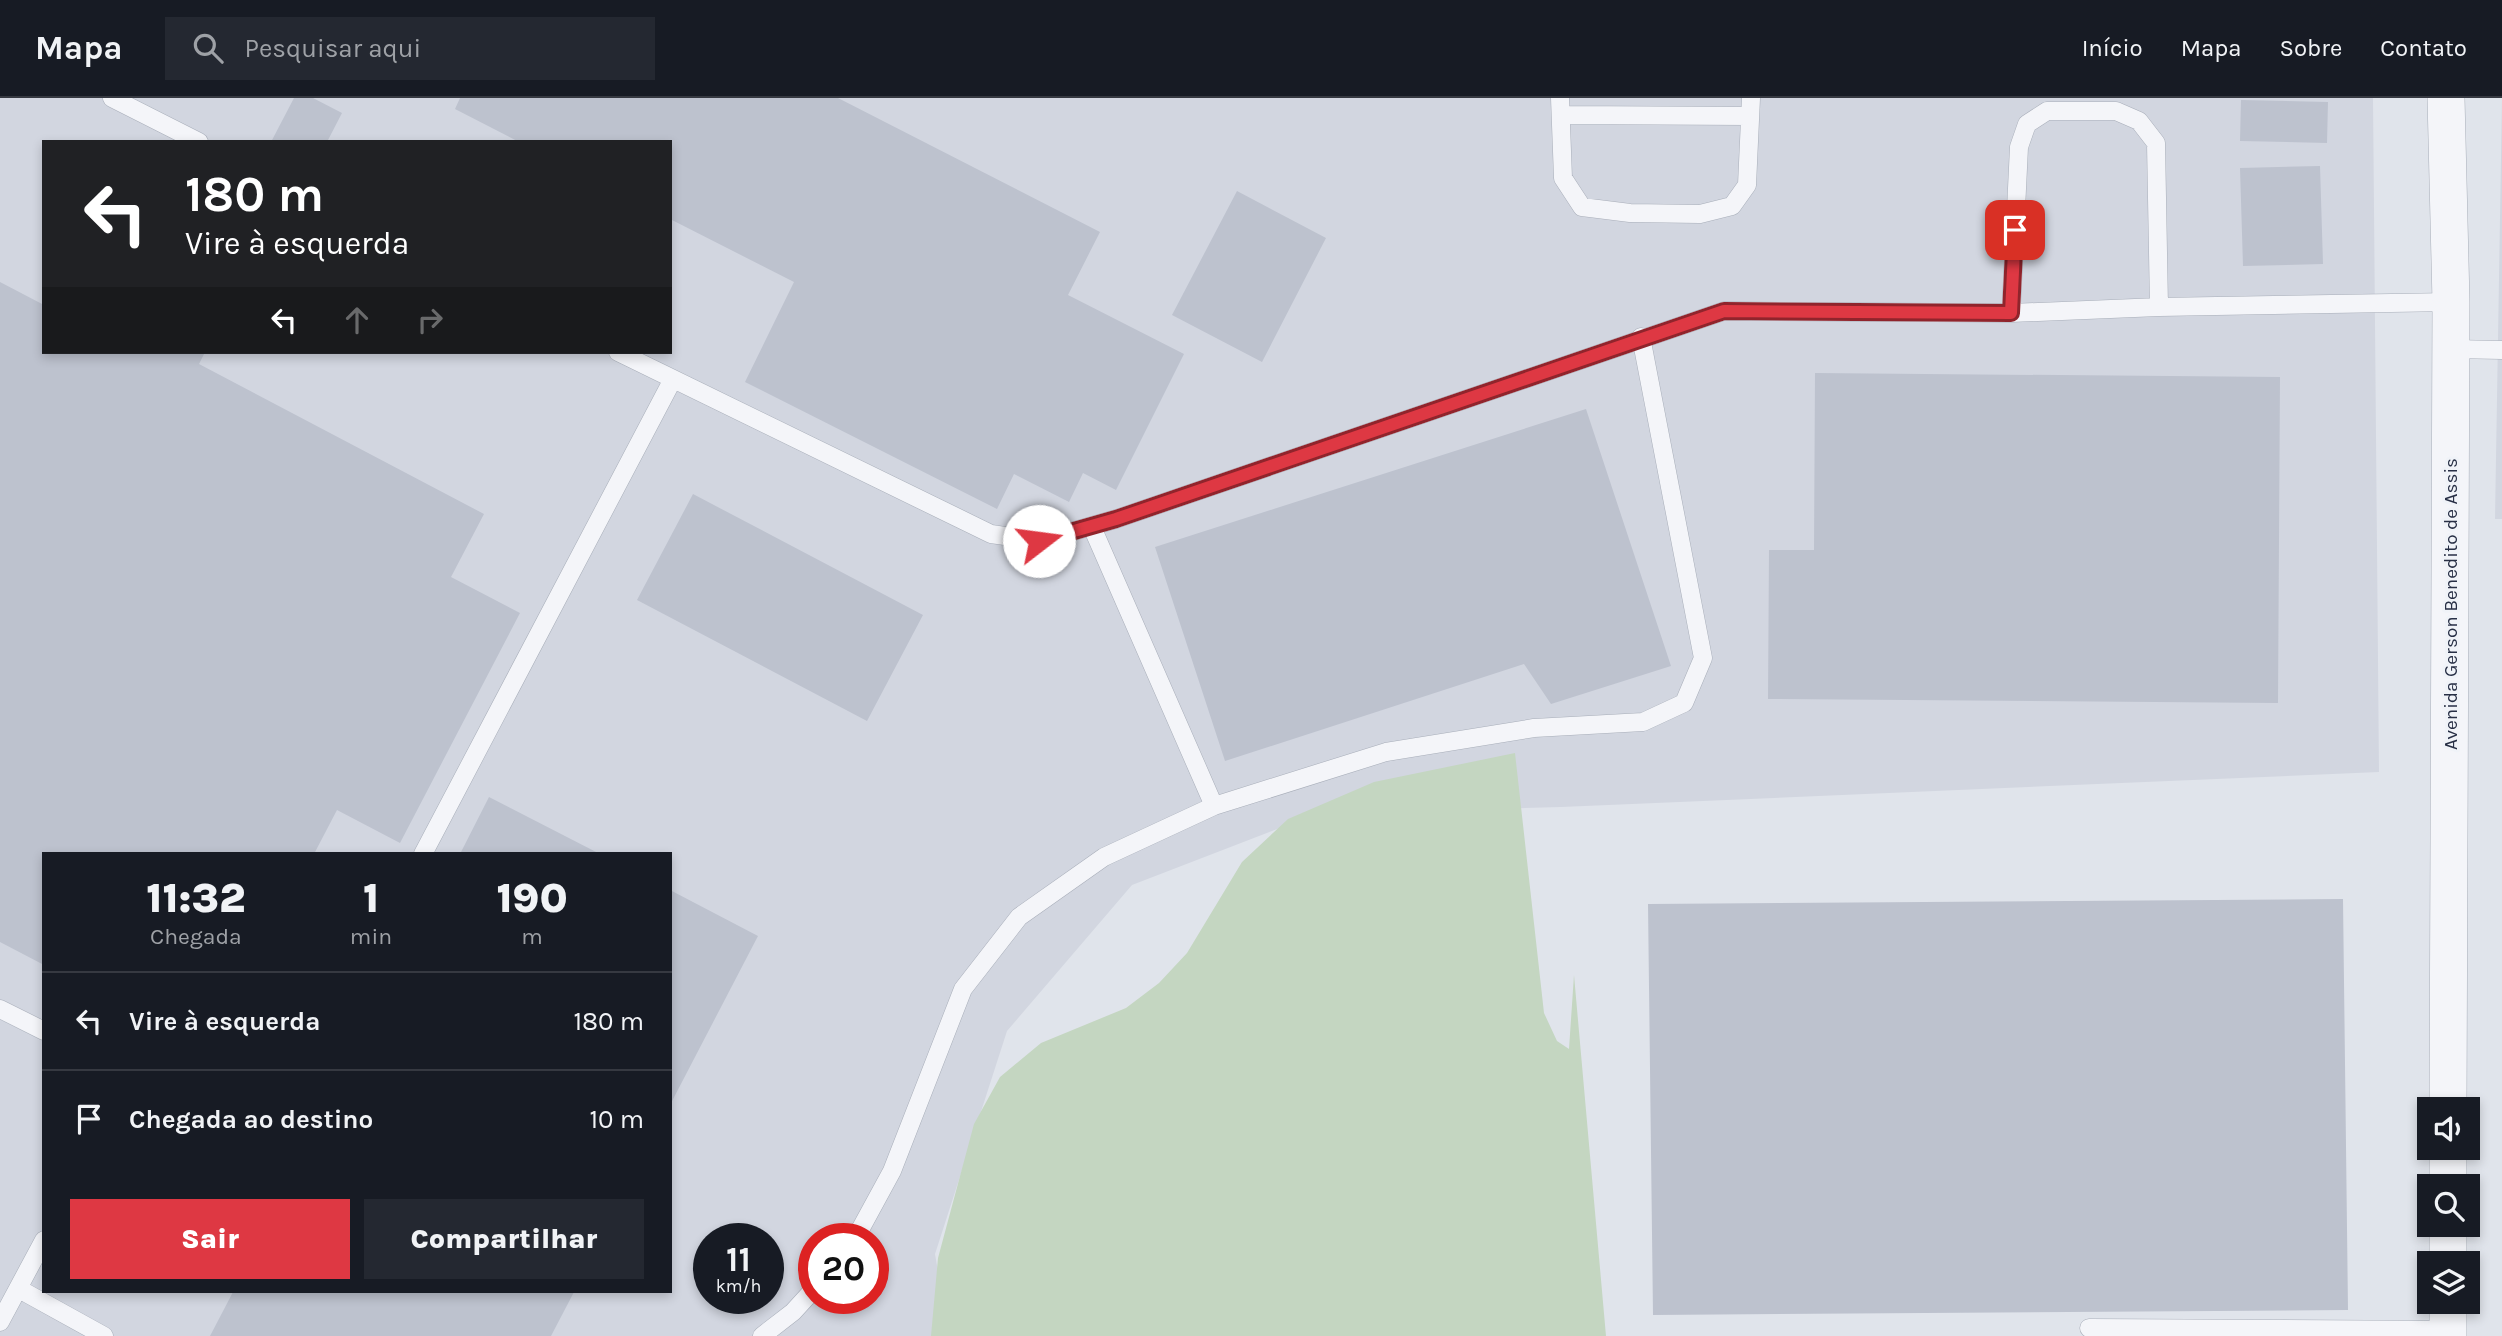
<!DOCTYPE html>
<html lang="pt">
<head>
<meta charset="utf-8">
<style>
	body { margin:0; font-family:Karla,sans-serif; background:#242831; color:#f1f3f6; height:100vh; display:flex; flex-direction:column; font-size:26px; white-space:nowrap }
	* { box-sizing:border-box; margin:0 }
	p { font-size:23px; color:#9ea1a6 }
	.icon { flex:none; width:38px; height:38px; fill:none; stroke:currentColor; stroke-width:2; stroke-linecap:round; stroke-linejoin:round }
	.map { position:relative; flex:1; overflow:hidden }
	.side { position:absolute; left:42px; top:754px; width:630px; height:441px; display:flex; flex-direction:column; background:#171b24; border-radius:0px; box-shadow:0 4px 10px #0003 }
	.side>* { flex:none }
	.top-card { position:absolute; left:42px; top:42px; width:630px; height:214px; border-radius:0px; box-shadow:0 4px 10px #0003; background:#202124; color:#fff; overflow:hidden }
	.buttons { position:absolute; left:2417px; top:999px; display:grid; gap:14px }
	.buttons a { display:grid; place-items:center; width:63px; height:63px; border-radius:0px; background:#171b24; box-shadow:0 4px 10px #0003; font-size:35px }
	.speed { position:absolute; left:693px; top:1125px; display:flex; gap:14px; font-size:35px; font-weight:700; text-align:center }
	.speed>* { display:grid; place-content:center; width:91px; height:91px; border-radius:50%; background:#171b24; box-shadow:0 4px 10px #0003; line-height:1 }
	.speed small { font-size:18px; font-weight:400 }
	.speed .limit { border:10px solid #d22; background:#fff; color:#111 }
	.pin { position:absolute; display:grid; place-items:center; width:60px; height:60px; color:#fff; margin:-30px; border-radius:14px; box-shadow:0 4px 10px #0006 }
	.me { position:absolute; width:77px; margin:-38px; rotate:75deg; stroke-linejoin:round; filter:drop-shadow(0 0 5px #0008) }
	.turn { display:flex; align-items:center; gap:24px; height:147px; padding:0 28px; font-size:32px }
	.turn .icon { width:91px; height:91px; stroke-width:2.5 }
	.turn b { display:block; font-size:49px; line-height:60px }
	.lanes { display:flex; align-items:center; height:66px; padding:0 28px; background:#0003; justify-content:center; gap:35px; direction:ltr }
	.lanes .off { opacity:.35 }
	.eta { display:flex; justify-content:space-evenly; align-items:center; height:119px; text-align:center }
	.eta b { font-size:42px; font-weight:800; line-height:49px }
	.primary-button { display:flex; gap:14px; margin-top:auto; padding:14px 28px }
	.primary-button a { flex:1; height:80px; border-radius:0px; background:#de3843; color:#fff; font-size:28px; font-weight:800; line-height:80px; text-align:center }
	.primary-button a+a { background:#242831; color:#f1f3f6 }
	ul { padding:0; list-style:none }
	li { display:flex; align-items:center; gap:21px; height:98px; padding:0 28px; border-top:2px solid #363941 }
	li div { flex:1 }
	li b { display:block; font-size:26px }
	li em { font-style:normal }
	header { display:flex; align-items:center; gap:42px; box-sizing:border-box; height:98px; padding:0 35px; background:#171b24; border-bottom:2px solid #363941 }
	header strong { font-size:33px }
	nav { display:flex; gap:38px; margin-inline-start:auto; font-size:24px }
	.search { width:490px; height:63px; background:#242831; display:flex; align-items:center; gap:18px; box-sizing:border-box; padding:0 24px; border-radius:0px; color:#9ea1a6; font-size:26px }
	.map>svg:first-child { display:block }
	.built { fill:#d2d6e0; fill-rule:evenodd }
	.green { fill:#c4d6c1 }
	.building { fill:#bdc2ce }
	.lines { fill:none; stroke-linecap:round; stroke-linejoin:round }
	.service-casing { stroke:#a8aeb9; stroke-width:19 }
	.minor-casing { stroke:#a8aeb9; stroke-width:38 }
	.service { stroke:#f4f5f9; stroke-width:18 }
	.minor { stroke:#f4f5f9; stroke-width:37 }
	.route-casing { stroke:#90242c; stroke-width:18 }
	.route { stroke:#de3843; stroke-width:12 }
	.labels { text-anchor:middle; stroke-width:6; stroke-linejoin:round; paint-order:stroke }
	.street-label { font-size:19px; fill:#272f45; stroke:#f0f3f8 }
</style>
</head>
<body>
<header>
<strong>Mapa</strong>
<div class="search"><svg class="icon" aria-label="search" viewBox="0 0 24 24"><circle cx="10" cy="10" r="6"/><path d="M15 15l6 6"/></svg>Pesquisar aqui</div>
<nav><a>Início</a><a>Mapa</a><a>Sobre</a><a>Contato</a></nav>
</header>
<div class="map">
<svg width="2502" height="1238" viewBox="0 0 2502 1238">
	<rect width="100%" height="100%" fill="#e0e4eb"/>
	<!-- built -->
	<path class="built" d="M 0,0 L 2373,0 L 2379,674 L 1561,709 L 1316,716 L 1132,787 L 1007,933 L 935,1156 L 949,1238 L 0,1238 ZM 44,44 L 670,44 L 670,254 L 44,254 ZM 44,756 L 670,756 L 670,1194 L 44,1194 ZM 709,1141 L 768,1141 L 768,1200 L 709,1200 ZM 814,1141 L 873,1141 L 873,1200 L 814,1200 Z
		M 2502,0 L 2502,421 L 2495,421 Z"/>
	<!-- green -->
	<path class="green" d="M 1515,655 L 1544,915 L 1557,943 L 1569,951 L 1574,877 L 1606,1238 L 931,1238 L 938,1160 L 974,1026 L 1000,979 L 1041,945 L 1126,910 L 1159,885 L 1187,855 L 1242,764 L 1288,721 L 1374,684 Z"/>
	<!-- building -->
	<path class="building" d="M 294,0 L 313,0 L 342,15 L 327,44 L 271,44 Z
		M 460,0 L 838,0 L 1100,134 L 1068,197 L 1184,256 L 1116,392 L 1083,375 L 1069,404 L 1014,376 L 997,411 L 745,284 L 794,184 L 670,121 L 670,44 L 519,44 L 455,11 Z
		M 2241,2 L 2328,4 L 2327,45 L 2240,43 Z
		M 2320,68 L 2323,166 L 2243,168 L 2240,70 Z
		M 1237,93 L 1326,140 L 1262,264 L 1172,217 Z
		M 0,184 L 44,207 L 44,254 L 205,254 L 199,266 L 484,416 L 451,479 L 520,515 L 400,745 L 337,712 L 314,756 L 44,756 L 44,867 L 0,844 Z
		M 1815,275 L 2280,279 L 2278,605 L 1768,601 L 1769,452 L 1814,452 Z
		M 1586,311 L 1671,568 L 1551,606 L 1524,566 L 1225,663 L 1155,449 Z
		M 693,396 L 923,517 L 867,623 L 637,502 Z
		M 489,699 L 600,756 L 460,756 Z
		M 670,792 L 758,838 L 670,1007 Z
		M 2343,801 L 2348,1212 L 1653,1217 L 1648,806 Z
		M 233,1194 L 574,1194 L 551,1238 L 210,1238 Z"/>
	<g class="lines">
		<!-- service casing -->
		<g class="service-casing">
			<path id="service" d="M 112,0 L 199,44
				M 1560,0 L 1563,80 L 1582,109 L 1630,115 L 1700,116 L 1732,108 L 1747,87 L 1751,0
				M 1561,17 L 1750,18
				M 2011,215 L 2019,49 L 2027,26 L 2047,13 L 2116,13 L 2139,23 L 2156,45 L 2159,209
				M 2451,251 L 2502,252
				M 618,254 L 991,436 L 1039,443 L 1116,421 L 1724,213 L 2011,215 L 2159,209 L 2451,204
				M 1092,429 L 1214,708
				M 423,756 L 673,281
				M 0,911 L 44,933
				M 855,1141 L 892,1073 L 963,891 L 1019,819 L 1104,759 L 1214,708 L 1386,654 L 1534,630 L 1643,624 L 1684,605 L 1703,560 L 1641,239
				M 19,1191 L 104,1238
				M 0,1224 L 44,1142
				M 2089,1230 L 2448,1232
				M 762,1238 L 793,1214 L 814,1191"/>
		</g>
		<!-- minor casing -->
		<g class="minor-casing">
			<path id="minor" d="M 2446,0 L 2451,204 L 2448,1012
				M 2448,1088 L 2448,1050
				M 2448,1166 L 2448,1127
				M 2448,1238 L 2448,1204"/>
		</g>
		<!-- service -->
		<use href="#service" class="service"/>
		<!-- minor -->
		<use href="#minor" class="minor"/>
	</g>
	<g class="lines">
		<!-- route casing -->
		<g class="route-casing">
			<path id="route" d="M 1039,443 L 1116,421 L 1724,213 L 2011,215 L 2015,132"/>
		</g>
		<!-- route -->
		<use href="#route" class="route"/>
	</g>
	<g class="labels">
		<!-- street labels -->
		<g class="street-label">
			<text transform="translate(2450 506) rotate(-90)" y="7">Avenida Gerson Benedito de Assis</text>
		</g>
	</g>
</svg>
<div class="buttons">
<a><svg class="icon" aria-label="sound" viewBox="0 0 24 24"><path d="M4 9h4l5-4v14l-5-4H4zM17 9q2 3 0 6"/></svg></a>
<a><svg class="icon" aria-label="search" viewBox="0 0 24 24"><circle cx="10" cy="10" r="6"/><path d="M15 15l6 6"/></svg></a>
<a><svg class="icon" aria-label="layers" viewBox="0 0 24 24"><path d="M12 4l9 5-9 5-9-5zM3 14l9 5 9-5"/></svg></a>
</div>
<div class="speed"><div>11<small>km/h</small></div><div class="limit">20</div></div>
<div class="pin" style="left:2015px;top:132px;background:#d93025"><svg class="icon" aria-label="arrive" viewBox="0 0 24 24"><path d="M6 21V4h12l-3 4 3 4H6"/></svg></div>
<svg class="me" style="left:1039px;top:443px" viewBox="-20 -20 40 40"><circle r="19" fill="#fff"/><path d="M0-13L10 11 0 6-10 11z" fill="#de3843"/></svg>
<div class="top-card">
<div class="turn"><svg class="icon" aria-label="left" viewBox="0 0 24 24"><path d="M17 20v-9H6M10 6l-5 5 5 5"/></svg><div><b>180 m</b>Vire à esquerda</div></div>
<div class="lanes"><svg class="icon" aria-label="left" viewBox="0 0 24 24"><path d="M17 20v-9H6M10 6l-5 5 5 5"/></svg><svg class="icon off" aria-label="ahead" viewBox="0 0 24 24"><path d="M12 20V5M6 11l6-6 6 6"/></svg><svg class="icon off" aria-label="right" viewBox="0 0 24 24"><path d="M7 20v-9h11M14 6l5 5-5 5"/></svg></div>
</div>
<section class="side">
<div class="eta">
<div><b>11:32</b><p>Chegada</p></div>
<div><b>1</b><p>min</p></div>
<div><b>190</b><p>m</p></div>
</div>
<ul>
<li><svg class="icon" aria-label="left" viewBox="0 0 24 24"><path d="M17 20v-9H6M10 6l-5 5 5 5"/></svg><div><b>Vire à esquerda</b></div><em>180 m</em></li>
<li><svg class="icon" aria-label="arrive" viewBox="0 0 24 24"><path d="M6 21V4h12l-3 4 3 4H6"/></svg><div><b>Chegada ao destino</b></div><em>10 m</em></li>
</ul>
<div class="primary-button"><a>Sair</a><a>Compartilhar</a></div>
</section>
</div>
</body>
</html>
